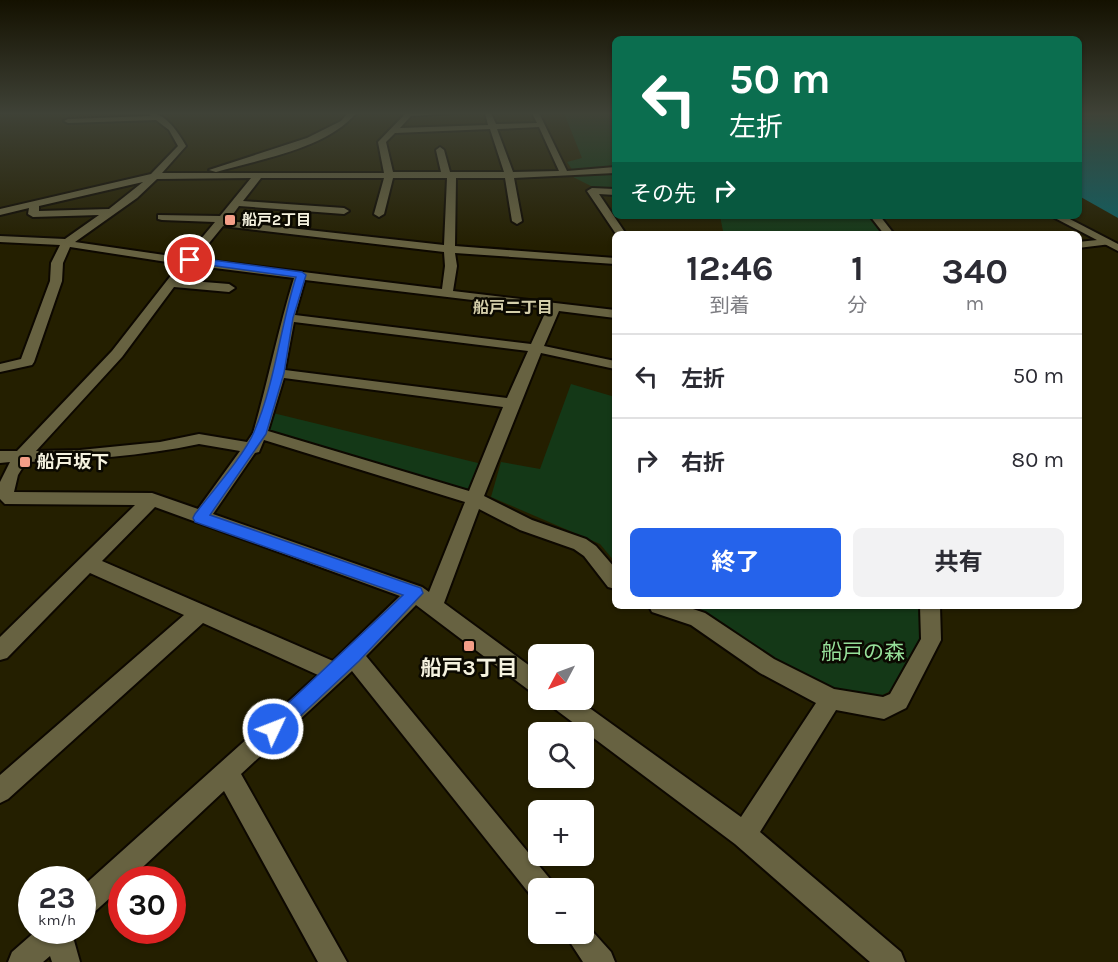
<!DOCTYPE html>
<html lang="ja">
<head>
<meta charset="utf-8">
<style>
	body { margin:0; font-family:Karla,"Noto Sans JP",sans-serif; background:#f2f2f3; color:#2b2b33; height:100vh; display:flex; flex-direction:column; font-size:22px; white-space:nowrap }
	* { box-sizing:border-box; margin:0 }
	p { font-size:20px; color:#7c7c81 }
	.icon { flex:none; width:33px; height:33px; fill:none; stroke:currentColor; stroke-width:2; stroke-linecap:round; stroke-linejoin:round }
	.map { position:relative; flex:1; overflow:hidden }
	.details { position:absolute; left:612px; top:231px; width:470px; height:378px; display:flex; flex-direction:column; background:#fff; border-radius:9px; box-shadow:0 2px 4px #0004 }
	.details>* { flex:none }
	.guide { position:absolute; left:612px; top:36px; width:470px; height:183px; border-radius:9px; box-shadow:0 2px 4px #0004; background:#0b6e4f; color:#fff; overflow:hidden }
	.needle { width:39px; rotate:229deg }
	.fabs { position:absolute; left:528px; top:644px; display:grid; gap:12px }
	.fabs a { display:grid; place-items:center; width:66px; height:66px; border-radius:9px; background:#fff; box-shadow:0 2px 4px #0004; font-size:30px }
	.speed { position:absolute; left:18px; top:866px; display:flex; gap:12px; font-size:30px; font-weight:700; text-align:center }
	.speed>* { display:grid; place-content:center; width:78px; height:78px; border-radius:50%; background:#fff; box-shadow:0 2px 4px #0004; line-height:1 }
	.speed small { font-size:15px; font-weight:400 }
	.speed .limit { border:9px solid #d22; background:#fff; color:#111 }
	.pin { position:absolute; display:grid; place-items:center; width:51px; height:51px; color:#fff; margin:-26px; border:3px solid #fff; border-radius:50%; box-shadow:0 2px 6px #0007 }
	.me { position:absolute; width:66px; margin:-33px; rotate:47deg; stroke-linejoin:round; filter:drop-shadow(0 0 4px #0008) }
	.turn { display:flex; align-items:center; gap:21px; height:126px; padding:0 18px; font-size:27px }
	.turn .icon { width:78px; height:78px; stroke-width:2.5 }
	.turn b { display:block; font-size:42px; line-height:51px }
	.then { display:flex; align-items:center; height:57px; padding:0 18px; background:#0003; gap:12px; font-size:22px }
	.eta { display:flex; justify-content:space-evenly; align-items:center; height:102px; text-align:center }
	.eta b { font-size:36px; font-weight:700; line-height:42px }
	.button { display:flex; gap:12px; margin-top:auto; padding:12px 18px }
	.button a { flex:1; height:69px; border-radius:9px; background:#2563eb; color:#fff; font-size:24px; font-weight:700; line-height:69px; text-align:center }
	.button a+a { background:#f2f2f3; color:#2b2b33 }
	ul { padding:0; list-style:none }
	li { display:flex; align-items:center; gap:18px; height:84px; padding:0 18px; border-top:2px solid #e1e1e2 }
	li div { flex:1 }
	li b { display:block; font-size:22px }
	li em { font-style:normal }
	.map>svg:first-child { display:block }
	.green { fill:#143817 }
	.water { fill:#0d6265 }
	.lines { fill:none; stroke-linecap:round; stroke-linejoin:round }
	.minor-casing { stroke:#0d0800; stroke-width:4 }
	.tertiary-casing { stroke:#0d0800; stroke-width:4 }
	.minor { fill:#676241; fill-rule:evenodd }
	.tertiary { fill:#676241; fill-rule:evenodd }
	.route { fill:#2563eb; stroke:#184099; stroke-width:1.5 }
	.poi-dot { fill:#f49e88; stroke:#0b0901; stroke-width:2 }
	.labels { text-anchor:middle; stroke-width:5; stroke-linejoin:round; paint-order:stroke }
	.far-poi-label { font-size:15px; font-weight:bold; fill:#f5f2df; stroke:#0b0901; text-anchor:start }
	.far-neighbourhood-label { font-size:16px; font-weight:bold; fill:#d5cfab; stroke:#0b0901 }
	.poi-label { font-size:18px; font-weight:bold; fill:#f5f2df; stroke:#0b0901; text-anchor:start }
	.near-park-label { font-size:21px; fill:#96df99; stroke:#0b0901 }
	.near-poi-label { font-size:21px; font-weight:bold; fill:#f5f2df; stroke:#0b0901 }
</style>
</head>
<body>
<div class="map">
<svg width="1118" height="962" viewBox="0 0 1118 962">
	<rect width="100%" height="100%" fill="#241f00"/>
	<!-- green -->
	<path class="green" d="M 564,113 L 615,113 L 615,167 L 573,171 L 567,162 L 582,158 Z
		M 615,171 L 615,189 L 595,188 L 569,175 Z
		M 720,216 L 868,216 L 882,234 L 723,231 Z
		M 571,384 L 615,397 L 615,562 L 600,544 L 491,497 L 501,462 L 540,469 Z
		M 273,413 L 482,464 L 472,494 L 266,432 Z
		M 680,606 L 922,606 L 922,637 L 912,653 L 896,688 L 875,699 L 829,693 Z"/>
	<!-- water -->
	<path class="water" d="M 1079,113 L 1118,113 L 1118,218 L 1079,196 Z"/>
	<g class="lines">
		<!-- minor casing -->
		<g class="minor-casing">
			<path id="minor" d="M 149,113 C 166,113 178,132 186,146 L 162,173 L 384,173 L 378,142 L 406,113 L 453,113 L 411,116 L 400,128 L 488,125 L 485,113 L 491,113 L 496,124 L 537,123 L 532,113 L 539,113 L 567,171 L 615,167 L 615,173 L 514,178 L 522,221 L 517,224 L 512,221 L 505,178 L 456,178 L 455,246 L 615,258 L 615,264 L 455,253 L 457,266 L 453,291 L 615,310 L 615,318 L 559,311 L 544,346 L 615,361 L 615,369 L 541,353 L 484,496 L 532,520 L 586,539 L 596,546 L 615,568 L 615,589 L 608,587 L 584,556 L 574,549 L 520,530 L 479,509 L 444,603 L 538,672 L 538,694 L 530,691 L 416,605 L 366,656 L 550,879 L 554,888 L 538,888 L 538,900 L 532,897 L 352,671 L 241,774 L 347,962 L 318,962 L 224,791 L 130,879 L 122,879 L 122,887 L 91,915 L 82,919 L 82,887 L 318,675 L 203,623 L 8,799 L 0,803 L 0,775 L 184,615 L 90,573 L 7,658 L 0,660 L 0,637 L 135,505 L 5,504 L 0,499 L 0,482 L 10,462 L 0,463 L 0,451 L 17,451 L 112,351 L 180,264 L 70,247 L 63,263 L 62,281 L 34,362 L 32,365 L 0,372 L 0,364 L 21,359 L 50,281 L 51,263 L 60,245 L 0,242 L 0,236 L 65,239 L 99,215 L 33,217 L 28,214 L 29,208 L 0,215 L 0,209 L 151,174 L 178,146 L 169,130 L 156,120 L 68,123 L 64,121 L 68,119 L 151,116 ZM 539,127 L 559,171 L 513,172 L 497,129 ZM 490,129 L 504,172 L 450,172 L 444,150 L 440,147 L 436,150 L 441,172 L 393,172 L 386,142 L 395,133 ZM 251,178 L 220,216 L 158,215 L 158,219 L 162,220 L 215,222 L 185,258 L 75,242 L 137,198 L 157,179 ZM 261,178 L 384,178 L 374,214 L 379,217 L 384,214 L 393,178 L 447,178 L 444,245 L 228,221 L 239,206 L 344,214 L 349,211 L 344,208 L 243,201 ZM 143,182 L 109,209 L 39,211 L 39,206 ZM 223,226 L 444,252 L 445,266 L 442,289 L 196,259 ZM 191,265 L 294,278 C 278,329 268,382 253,433 L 247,442 L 199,434 L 160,442 L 80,450 L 36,451 L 122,357 L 174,287 L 229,292 L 235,288 L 229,284 L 179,280 ZM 305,280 L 547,309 L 531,344 L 295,315 ZM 294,322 L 528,351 L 507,398 L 285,370 ZM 284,378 L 503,407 L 469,491 L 268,431 ZM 264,440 L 465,502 L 429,592 L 422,587 L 213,514 L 255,453 L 259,452 ZM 199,444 L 240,451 L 198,509 L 152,493 L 14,492 L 18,475 L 26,462 C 84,460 142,456 199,444 ZM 155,507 L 400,596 L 333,661 L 102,561 Z
				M 348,113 L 356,113 C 328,148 258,160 216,172 L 209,170 L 307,138 L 341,121 Z
				M 592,188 L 615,189 L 615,195 L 599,194 L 626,234 L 616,234 L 587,191 Z
				M 870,216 L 880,216 L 894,234 L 884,234 Z
				M 1107,239 L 1112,242 L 1111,244 L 1078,248 L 1078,242 Z
				M 649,606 L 684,606 L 705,613 L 774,659 L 834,689 L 883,697 L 890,694 L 921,639 L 920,606 L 940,606 L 941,640 L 906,708 L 884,719 L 836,710 L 760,832 L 901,952 L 905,962 L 870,962 L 735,844 L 551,706 L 548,699 L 577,699 L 741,817 L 816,703 L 760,673 L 691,625 L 652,612 Z
				M 584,922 L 611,952 L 615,962 L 583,962 L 564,933 L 584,933 Z
				M 37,930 L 71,930 L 80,962 L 52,962 L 50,956 L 43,962 L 8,962 L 12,952 Z"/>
		</g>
		<!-- tertiary casing -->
		<g class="tertiary-casing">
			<path id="tertiary" d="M 1051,216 L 1064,216 L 1118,244 L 1118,251 Z"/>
		</g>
		<!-- minor -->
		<use href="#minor" class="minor"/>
		<!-- tertiary -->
		<use href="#tertiary" class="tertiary"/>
	</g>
	<!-- sky -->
	<linearGradient id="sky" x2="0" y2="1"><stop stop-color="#141100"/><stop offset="0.46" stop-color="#3f4237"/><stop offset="1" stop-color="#3f4237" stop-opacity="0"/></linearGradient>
	<rect width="1118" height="247" fill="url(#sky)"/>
	<!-- route -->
	<path class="route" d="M 190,257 L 302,272 L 306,275 L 293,318 L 284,373 L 266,434 L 210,515 L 421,588 L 423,593 L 359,661 L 280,735 L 273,738 L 267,735 L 264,729 L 267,723 L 403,595 L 195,522 L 193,518 L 195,514 C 211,493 245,454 254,432 C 275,383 280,328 296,277 L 187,262 L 185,260 Z"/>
	<!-- markers -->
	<g class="poi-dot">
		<rect x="224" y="214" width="12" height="12" rx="3"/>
		<rect x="19" y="456" width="12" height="12" rx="3"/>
		<rect x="463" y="640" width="12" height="12" rx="3"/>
	</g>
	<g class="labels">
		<!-- far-poi labels -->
		<g class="far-poi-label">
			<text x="242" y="225">船戸2丁目</text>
		</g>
		<!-- far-neighbourhood labels -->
		<g class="far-neighbourhood-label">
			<text x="513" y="313">船戸二丁目</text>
		</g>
		<!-- poi labels -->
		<g class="poi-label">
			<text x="37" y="468">船戸坂下</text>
		</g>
		<!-- near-park labels -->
		<g class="near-park-label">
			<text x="863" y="659">船戸の森</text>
		</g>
		<!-- near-poi labels -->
		<g class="near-poi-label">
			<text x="469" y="675">船戸3丁目</text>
		</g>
	</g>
</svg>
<div class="fabs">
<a><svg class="needle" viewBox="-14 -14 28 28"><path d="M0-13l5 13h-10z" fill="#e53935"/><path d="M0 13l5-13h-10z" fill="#7c7c81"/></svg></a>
<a><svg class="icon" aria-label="search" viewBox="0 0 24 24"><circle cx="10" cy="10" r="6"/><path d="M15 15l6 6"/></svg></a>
<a>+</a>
<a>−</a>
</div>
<div class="speed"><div>23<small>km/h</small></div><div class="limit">30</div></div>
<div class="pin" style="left:190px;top:260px;background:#d93025"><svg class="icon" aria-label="arrive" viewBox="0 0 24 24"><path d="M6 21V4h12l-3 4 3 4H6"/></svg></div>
<svg class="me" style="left:273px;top:729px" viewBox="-20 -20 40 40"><circle r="17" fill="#2563eb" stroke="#fff" stroke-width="3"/><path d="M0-11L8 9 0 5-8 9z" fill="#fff"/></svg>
<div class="guide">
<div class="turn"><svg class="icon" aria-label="left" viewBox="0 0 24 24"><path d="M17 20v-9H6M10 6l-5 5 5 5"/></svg><div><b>50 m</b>左折</div></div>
<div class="then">その先<svg class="icon" aria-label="right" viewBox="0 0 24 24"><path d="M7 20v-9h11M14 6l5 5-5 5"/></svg></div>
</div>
<section class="details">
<div class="eta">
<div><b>12:46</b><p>到着</p></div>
<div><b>1</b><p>分</p></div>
<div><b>340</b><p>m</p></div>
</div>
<ul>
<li><svg class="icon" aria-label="left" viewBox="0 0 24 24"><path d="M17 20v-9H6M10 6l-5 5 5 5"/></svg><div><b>左折</b></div><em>50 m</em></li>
<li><svg class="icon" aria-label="right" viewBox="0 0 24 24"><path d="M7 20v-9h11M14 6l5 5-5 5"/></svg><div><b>右折</b></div><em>80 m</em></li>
</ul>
<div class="button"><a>終了</a><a>共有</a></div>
</section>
</div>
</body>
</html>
